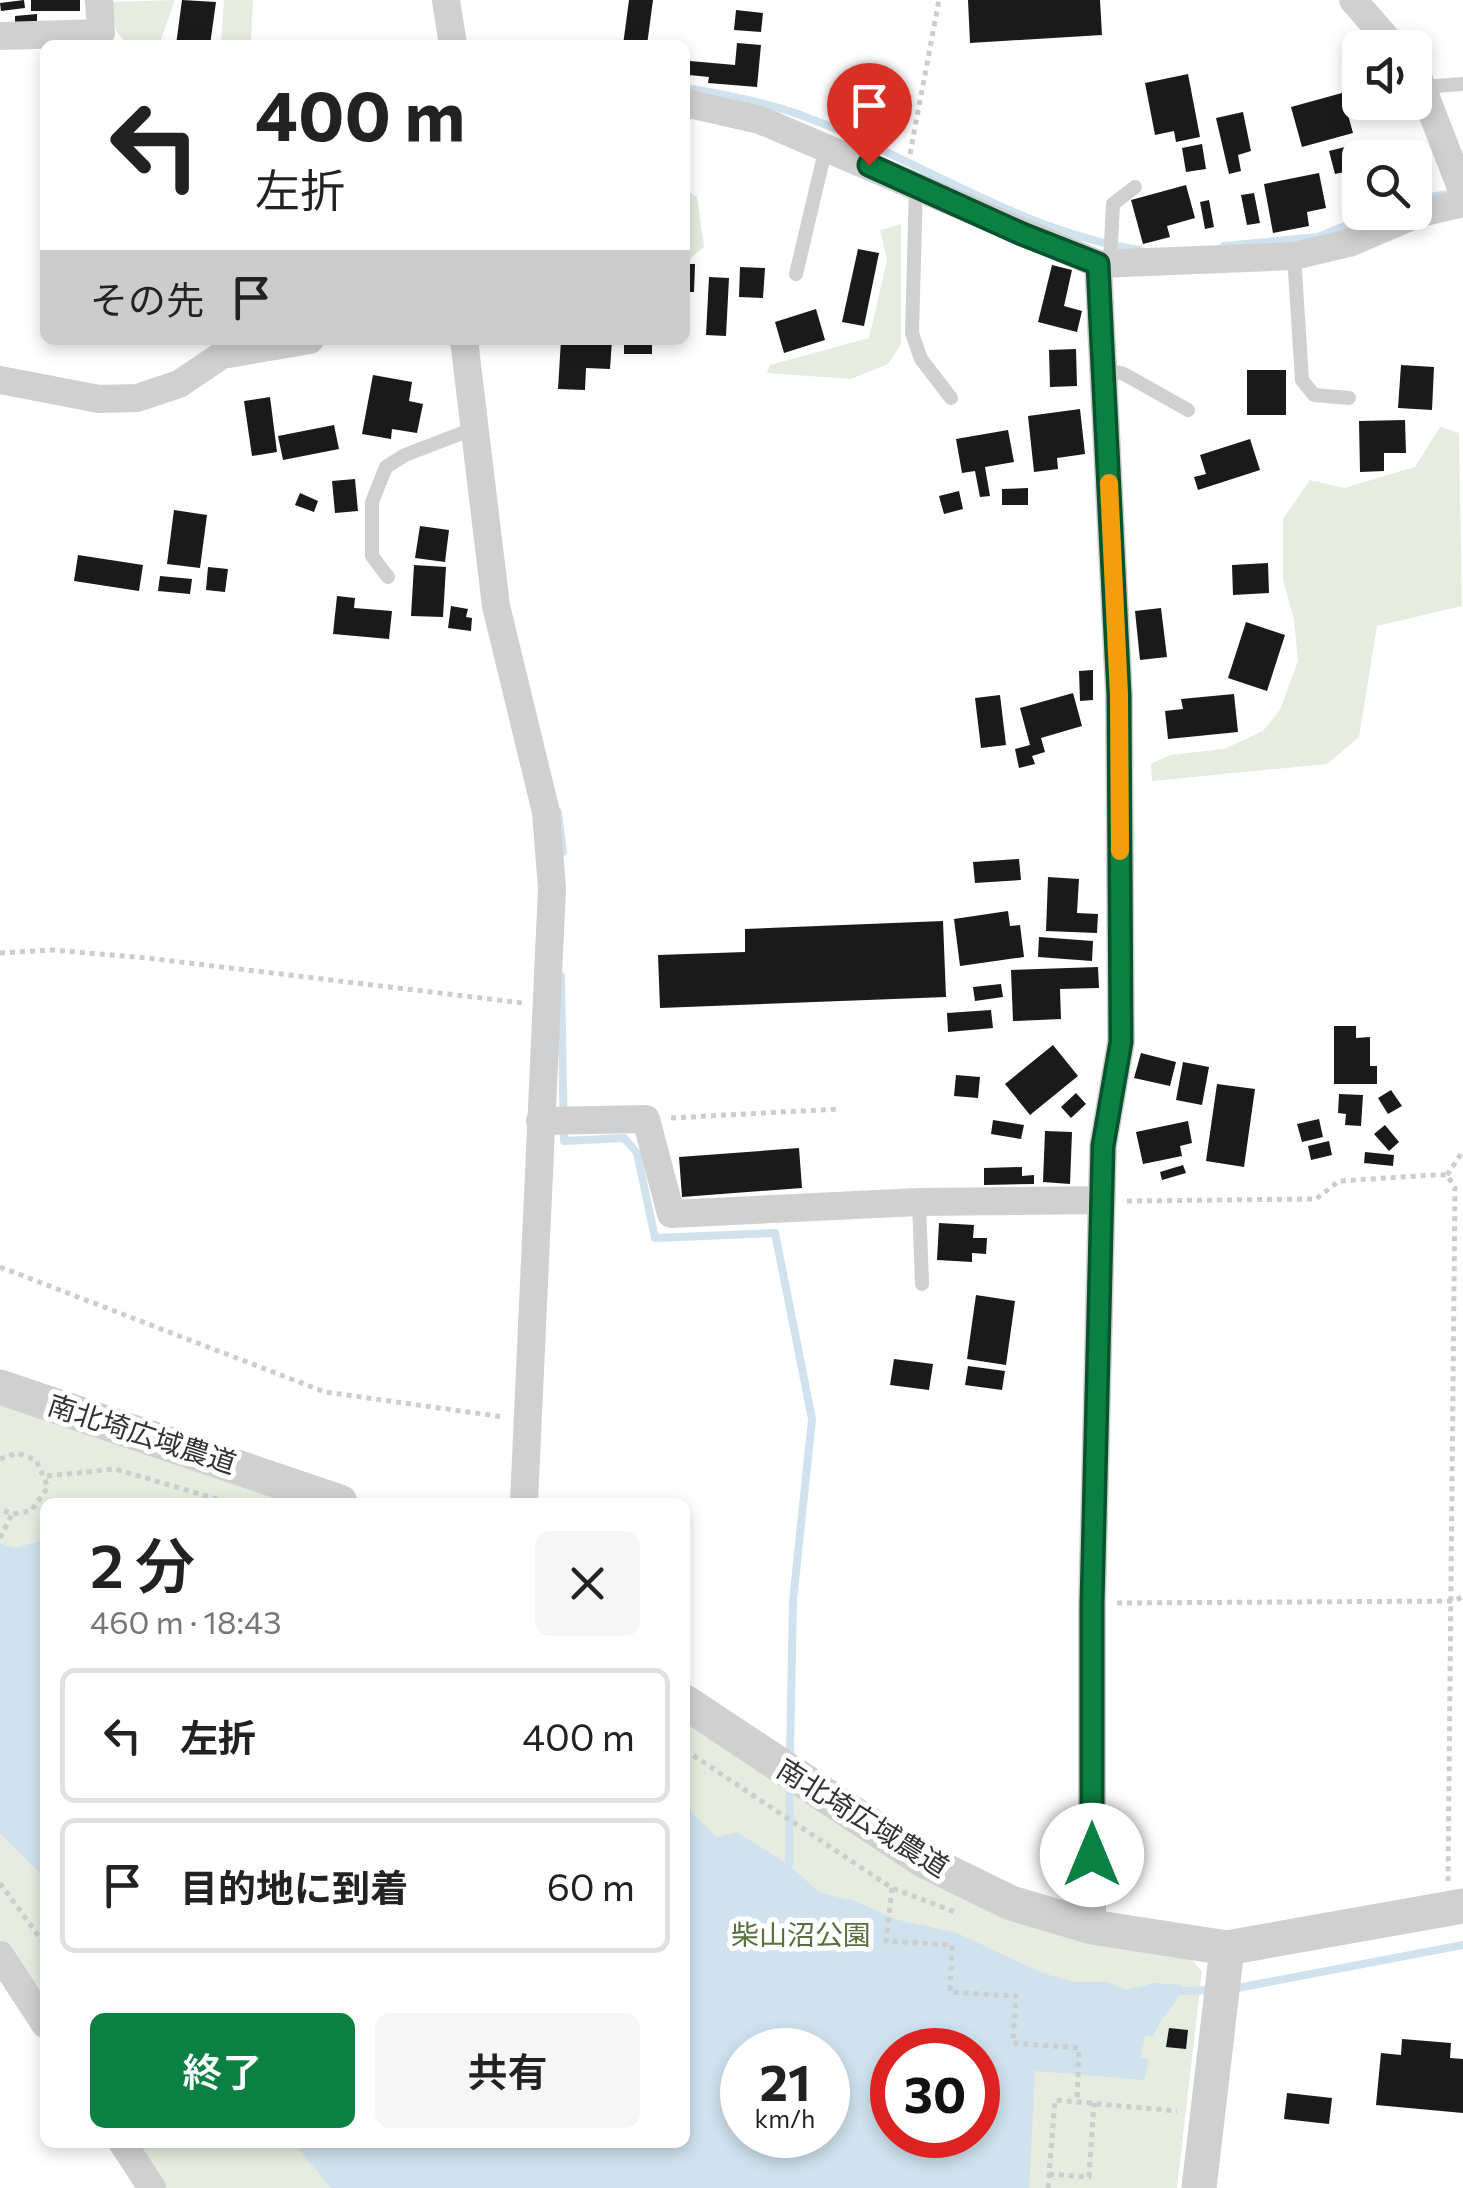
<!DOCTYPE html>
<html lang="ja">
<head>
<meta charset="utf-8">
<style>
	body { margin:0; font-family:Commissioner,"Noto Sans JP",sans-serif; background:#f6f6f6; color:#222; height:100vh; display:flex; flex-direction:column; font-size:38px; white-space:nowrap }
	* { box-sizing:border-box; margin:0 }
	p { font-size:32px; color:#767676 }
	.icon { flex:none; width:55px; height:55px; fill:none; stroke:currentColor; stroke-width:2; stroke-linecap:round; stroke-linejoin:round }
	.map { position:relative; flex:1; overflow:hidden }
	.side { position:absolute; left:40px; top:1498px; width:650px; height:650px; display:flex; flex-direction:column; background:#fff; border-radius:15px; box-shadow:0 5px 15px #0003 }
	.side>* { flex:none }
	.top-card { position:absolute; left:40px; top:40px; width:650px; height:305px; border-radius:15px; box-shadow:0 5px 15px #0003; background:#fff; color:#222; overflow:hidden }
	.buttons { position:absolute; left:1342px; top:30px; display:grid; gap:20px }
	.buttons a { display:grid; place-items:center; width:90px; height:90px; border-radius:15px; background:#fff; box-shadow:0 5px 15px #0003; font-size:50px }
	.speed { position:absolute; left:720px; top:2028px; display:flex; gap:20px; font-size:50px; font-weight:700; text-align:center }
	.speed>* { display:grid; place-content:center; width:130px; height:130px; border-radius:50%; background:#fff; box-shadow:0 5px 15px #0003; line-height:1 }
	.speed small { font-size:25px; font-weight:400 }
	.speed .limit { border:15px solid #d22; background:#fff; color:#111 }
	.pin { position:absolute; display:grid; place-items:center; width:85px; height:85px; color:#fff; margin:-102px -42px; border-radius:50% 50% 50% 0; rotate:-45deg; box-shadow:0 0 10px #0007 }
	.pin .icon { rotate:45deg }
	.me { position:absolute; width:110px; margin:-55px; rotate:0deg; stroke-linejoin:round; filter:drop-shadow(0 0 8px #0008) }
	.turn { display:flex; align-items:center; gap:35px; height:210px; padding:0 50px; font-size:45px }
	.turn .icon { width:130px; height:130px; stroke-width:2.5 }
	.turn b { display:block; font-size:70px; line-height:85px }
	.then { display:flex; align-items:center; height:95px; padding:0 50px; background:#0003; gap:20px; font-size:38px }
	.round { display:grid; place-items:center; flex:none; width:105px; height:105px; border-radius:15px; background:#f6f6f6 }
	.headline { display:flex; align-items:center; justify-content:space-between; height:170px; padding:0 50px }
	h1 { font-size:60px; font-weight:600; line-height:75px }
	.action { display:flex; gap:20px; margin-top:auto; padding:20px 50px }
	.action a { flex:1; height:115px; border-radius:15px; background:#0b8043; color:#fff; font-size:40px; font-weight:600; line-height:115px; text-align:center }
	.action a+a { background:#f6f6f6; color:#222 }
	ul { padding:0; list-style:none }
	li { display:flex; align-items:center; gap:30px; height:135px; margin:0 20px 15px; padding:0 30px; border:5px solid #e0e0e0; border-radius:15px }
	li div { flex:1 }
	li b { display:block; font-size:38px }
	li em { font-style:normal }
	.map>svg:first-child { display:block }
	.green { fill:#e6ecdf; fill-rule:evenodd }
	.water { fill:#cfe2ee; fill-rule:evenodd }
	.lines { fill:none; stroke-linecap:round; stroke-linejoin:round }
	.stream { stroke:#cfe2ee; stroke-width:8 }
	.building { fill:#1a1a1a }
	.path { stroke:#cdcdcd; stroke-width:5; stroke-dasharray:5 5; stroke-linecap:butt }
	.service { stroke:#d0d0d0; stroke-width:14 }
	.minor { stroke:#d0d0d0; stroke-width:28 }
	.tertiary { stroke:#d0d0d0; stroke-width:35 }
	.route-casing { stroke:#07532c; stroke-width:25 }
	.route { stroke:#0b8043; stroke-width:18 }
	.slow { stroke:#f59e0b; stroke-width:18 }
	.labels { text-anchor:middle; stroke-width:10; stroke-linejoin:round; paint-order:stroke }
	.street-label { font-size:28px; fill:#333; stroke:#fff }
	.park-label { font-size:28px; fill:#56703f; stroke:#fff }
</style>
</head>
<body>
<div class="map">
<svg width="1463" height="2188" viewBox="0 0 1463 2188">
	<rect width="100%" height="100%" fill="#fff"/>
	<!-- green -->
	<path class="green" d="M 175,0 L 159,45 L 128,45 L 116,31 L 111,2 Z
		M 224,0 L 253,0 L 251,45 L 221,45 Z
		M 685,189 L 697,197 L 704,247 L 689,259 L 685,257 Z
		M 901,224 L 901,344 L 888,364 L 851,379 L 767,373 L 770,365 L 869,338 L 887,260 L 880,230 Z
		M 1440,427 L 1459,433 L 1462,606 L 1377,626 L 1359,737 L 1327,764 L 1152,781 L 1151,764 L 1170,755 L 1224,749 L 1263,731 L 1280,710 L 1298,661 L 1294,620 L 1283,580 L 1283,519 L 1310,480 L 1344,488 L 1415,467 Z
		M 0,1402 L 309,1502 L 45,1502 L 45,2007 L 0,1940 Z
		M 685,1718 L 879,1847 L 1188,1954 L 1202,1972 L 1177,2188 L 164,2188 L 134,2143 L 685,2142 ZM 742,2050 L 828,2050 L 828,2135 L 742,2135 ZM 892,2050 L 978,2050 L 978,2135 L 892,2135 Z"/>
	<!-- water -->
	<path class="water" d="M 45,1540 L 45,1878 L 0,1833 L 0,1543 L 13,1548 Z
		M 685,1798 L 693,1814 L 717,1837 L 737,1832 L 789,1865 L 820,1893 L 852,1900 L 898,1920 L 957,1933 L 1042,1973 L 1074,1982 L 1108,1982 L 1126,1990 L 1154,1983 L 1182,1985 C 1181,2001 1161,2015 1153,2037 L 1145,2035 L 1141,2057 L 1149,2060 L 1144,2080 L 1035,2071 L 1029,2188 L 331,2188 L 294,2143 L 685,2142 ZM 742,2050 L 828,2050 L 828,2135 L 742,2135 ZM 892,2050 L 978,2050 L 978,2135 L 892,2135 Z"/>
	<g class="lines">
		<!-- stream -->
		<path class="stream" d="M 685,88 C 723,94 761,101 798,114 C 913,156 1017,231 1140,250
			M 1415,199 L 1449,194
			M 1224,246 L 1318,237 L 1379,212
			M 558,812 L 563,852
			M 561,976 L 564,1141 L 624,1138 L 637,1153 L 655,1238 L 775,1233 L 812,1419 L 793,1601 L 790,1756
			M 789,1865 L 790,1785
			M 1232,1989 L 1463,1945
			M 1183,1991 L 1213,1990"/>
	</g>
	<!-- building -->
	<path class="building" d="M 24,0 L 25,8 L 1,11 L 0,3 Z
		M 31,0 L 80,0 L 80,11 L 31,11 Z
		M 182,0 L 216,2 L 210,45 L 176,45 Z
		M 629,0 L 653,0 L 647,45 L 623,45 Z
		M 968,0 L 1100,0 L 1102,35 L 970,43 Z
		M 736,10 L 763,13 L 761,32 L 734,30 Z
		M 37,14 L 37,24 L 15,26 L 15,16 Z
		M 737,43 L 761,45 L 757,87 L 708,83 L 709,77 L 689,75 L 690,61 L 735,65 Z
		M 1188,74 L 1200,137 L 1176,142 L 1174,131 L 1155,135 L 1145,83 Z
		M 1342,93 L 1353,133 L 1302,147 L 1291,107 Z
		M 1243,112 L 1251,151 L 1238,155 L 1241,171 L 1229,174 L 1216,118 Z
		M 1202,144 L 1206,169 L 1186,172 L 1182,148 Z
		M 1353,145 L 1359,169 L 1335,174 L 1329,151 Z
		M 1319,173 L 1326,208 L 1307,212 L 1309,226 L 1273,233 L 1264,184 Z
		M 1186,185 L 1195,218 L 1167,226 L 1170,237 L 1143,244 L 1131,200 Z
		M 1254,193 L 1260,223 L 1247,225 L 1241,195 Z
		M 1209,200 L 1214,227 L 1205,229 L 1200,202 Z
		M 858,249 L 879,253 L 864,326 L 842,322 Z
		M 685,264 L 695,264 L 694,292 L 685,292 Z
		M 1052,265 L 1072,270 L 1064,306 L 1082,311 L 1077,332 L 1038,322 Z
		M 740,267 L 765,268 L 763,298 L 739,297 Z
		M 709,277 L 729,278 L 726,336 L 706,335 Z
		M 816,309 L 825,340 L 784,353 L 775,322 Z
		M 561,340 L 612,340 L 610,369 L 586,368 L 585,390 L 558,389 Z
		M 624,340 L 652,340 L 652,354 L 624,354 Z
		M 1076,349 L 1077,386 L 1050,387 L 1049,350 Z
		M 1401,365 L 1434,367 L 1432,410 L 1398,408 Z
		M 1247,370 L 1286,370 L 1286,415 L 1247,415 Z
		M 373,375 L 412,382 L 409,401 L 423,404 L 417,433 L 392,429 L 391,439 L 362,434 Z
		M 270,397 L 277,452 L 252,456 L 244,401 Z
		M 1080,409 L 1085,454 L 1057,458 L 1058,469 L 1034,472 L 1028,416 Z
		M 1405,420 L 1406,453 L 1384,453 L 1384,471 L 1360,472 L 1359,421 Z
		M 334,425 L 339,449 L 283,460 L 278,436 Z
		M 1008,430 L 1014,462 L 985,467 L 990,496 L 980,497 L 975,471 L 962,473 L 956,439 Z
		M 1250,439 L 1260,470 L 1198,490 L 1194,477 L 1206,474 L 1200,455 Z
		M 355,479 L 358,511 L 335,513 L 332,481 Z
		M 1028,488 L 1028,505 L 1002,505 L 1002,489 Z
		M 959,491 L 963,509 L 944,514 L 939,496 Z
		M 300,493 L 318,501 L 314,512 L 295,505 Z
		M 174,510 L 207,515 L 200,568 L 167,564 Z
		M 420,526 L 449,530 L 445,562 L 415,558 Z
		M 78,555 L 143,565 L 139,591 L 74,581 Z
		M 1268,563 L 1269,593 L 1233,595 L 1232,565 Z
		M 414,565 L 446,567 L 443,617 L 411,616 Z
		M 208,567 L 228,569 L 225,592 L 206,590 Z
		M 160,576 L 192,579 L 190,594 L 158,591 Z
		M 337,596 L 355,598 L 354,608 L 392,611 L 389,639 L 333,634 Z
		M 451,606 L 468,609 L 466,617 L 472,618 L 471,631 L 448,628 Z
		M 1161,608 L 1167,657 L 1140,660 L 1135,611 Z
		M 1246,622 L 1285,635 L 1267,691 L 1228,678 Z
		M 1093,670 L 1093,700 L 1080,701 L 1079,671 Z
		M 1073,693 L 1082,726 L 1041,738 L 1045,752 L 1032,756 L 1035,764 L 1019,768 L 1015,749 L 1030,745 L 1020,708 Z
		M 1234,694 L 1238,732 L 1168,739 L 1165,711 L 1183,709 L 1181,699 Z
		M 1000,695 L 1006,745 L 981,748 L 975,698 Z
		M 1019,859 L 1021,880 L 975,883 L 973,862 Z
		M 1048,877 L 1079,879 L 1077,913 L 1098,914 L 1097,933 L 1046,931 Z
		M 1008,911 L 1010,926 L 1020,925 L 1024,957 L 960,966 L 954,919 Z
		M 943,921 L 946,997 L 660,1008 L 658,955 L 745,952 L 745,929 Z
		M 1039,937 L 1093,941 L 1092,961 L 1038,957 Z
		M 1098,967 L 1099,988 L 1060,989 L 1061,1019 L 1013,1021 L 1011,970 Z
		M 1001,984 L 1003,997 L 975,1001 L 973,987 Z
		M 991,1010 L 993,1028 L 948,1032 L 947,1013 Z
		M 1334,1026 L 1356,1026 L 1356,1038 L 1370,1037 L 1370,1066 L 1377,1066 L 1377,1084 L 1334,1084 Z
		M 1053,1045 L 1078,1076 L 1030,1115 L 1005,1084 Z
		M 1141,1053 L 1176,1062 L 1170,1086 L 1134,1078 Z
		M 1183,1062 L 1209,1067 L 1202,1105 L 1176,1100 Z
		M 956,1075 L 980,1077 L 978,1098 L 954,1096 Z
		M 1217,1084 L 1255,1089 L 1244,1167 L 1206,1161 Z
		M 1391,1090 L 1402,1106 L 1388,1114 L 1378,1098 Z
		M 1076,1093 L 1086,1104 L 1071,1118 L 1061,1107 Z
		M 1339,1094 L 1363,1095 L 1361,1126 L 1345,1125 L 1346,1114 L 1338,1113 Z
		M 1319,1119 L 1323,1137 L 1302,1142 L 1297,1124 Z
		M 993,1120 L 1024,1125 L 1021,1139 L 991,1134 Z
		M 1188,1121 L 1192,1143 L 1180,1146 L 1182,1156 L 1143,1164 L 1136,1132 Z
		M 1385,1125 L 1399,1142 L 1389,1151 L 1374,1134 Z
		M 1045,1131 L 1072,1132 L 1070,1184 L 1043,1182 Z
		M 1329,1141 L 1332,1155 L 1311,1160 L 1308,1146 Z
		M 799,1148 L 802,1188 L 682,1197 L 679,1157 Z
		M 1365,1152 L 1394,1155 L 1393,1166 L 1364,1163 Z
		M 1183,1165 L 1186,1173 L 1162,1180 L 1160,1172 Z
		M 1022,1167 L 1022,1176 L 1034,1175 L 1034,1184 L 984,1185 L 984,1168 Z
		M 939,1223 L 974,1225 L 973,1238 L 987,1238 L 986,1254 L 972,1253 L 972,1262 L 937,1260 Z
		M 976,1295 L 1015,1301 L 1006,1365 L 967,1359 Z
		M 894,1359 L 933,1364 L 929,1390 L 890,1385 Z
		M 968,1366 L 1005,1371 L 1002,1390 L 965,1385 Z
		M 1169,2028 L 1188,2030 L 1186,2049 L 1166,2047 Z
		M 1402,2039 L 1451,2043 L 1450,2058 L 1463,2059 L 1463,2113 L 1376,2105 L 1381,2053 L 1401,2055 Z
		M 1287,2093 L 1332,2098 L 1329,2124 L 1284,2119 Z"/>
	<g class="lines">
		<!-- path -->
		<path class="path" d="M 910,154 L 939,0
			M 0,953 L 52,950 L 147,958 L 523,1003
			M 671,1118 L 838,1109
			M 1447,1175 L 1463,1151
			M 1127,1201 L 1316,1199 L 1339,1181 L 1434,1175 L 1447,1175 L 1455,1188 L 1448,1881
			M 0,1267 L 325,1392 L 504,1417
			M 0,1459 L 17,1453 L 36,1460 L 48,1487 L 31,1511 L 12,1514 L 0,1509
			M 47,1476 L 115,1469 L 227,1502
			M 0,1538 L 12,1514
			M 1117,1603 L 1453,1601 L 1463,1597
			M 685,1750 L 892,1888 L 955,1912
			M 0,1883 L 45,1945
			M 892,1888 L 886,1941 L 952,1945 L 950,1992 L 1016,1996 L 1013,2043 L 1079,2048 L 1077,2102
			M 1049,2174 L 1089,2177 L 1094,2103
			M 1048,2188 L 1055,2100 L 1177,2111"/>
		<!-- service -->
		<path class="service" d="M 1423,87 L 1463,84
			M 916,186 L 912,333 L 921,359 L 951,398
			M 1294,256 L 1302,380 L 1314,395 L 1349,398
			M 1110,263 L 1113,204 L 1135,187
			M 796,274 L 826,147
			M 1103,369 L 1124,374 L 1188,410
			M 388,577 L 372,556 L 372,502 L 386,467 L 405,455 L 473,429
			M 919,1202 L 922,1284"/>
		<!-- minor -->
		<path class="minor" d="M 446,0 L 453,45
			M 1353,0 L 1395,48
			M 0,36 L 101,33 L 99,0
			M 1415,69 L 1463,193
			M 685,103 L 760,120 L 1098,264 L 1294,256 L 1349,243 L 1417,214 L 1463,203
			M 464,340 L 496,606 L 546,812 L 552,888 L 524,1502
			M 0,380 L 99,399 L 137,398 L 179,384 L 222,355 L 310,340
			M 540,1121 L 646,1119 L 671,1214 L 919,1202 L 1102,1200
			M 1092,1927 L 1092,1604 L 1103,1146 L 1121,1042 L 1119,695 L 1098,264
			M 0,1955 L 45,2024
			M 122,2142 L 152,2188"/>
		<!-- tertiary -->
		<path class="tertiary" d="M 0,1387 L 340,1502
			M 685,1702 L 923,1860 L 1011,1903 L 1092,1927 L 1227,1948 L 1463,1906
			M 1199,2188 L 1227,1948"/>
	</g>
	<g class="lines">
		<!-- route casing -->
		<g class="route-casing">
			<path id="route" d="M 869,165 L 1022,234 L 1098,264 L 1119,695 L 1121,1042 L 1103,1146 L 1092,1604 L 1092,1855"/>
		</g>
		<!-- route -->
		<use href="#route" class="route"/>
		<!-- slow -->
		<path class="slow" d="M 1109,483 L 1119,695 L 1120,851"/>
	</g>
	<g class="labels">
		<!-- street labels -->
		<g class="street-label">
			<text transform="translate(142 1434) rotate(18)" y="10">南北埼広域農道</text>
			<text transform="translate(863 1818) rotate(32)" y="10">南北埼広域農道</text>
		</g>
		<!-- park labels -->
		<g class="park-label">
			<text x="801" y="1945">柴山沼公園</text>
		</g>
	</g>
</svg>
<div class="buttons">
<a><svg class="icon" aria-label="sound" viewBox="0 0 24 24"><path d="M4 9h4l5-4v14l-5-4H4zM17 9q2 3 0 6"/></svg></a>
<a><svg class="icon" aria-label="search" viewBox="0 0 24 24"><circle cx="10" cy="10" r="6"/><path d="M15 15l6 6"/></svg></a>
</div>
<div class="speed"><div>21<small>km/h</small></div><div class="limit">30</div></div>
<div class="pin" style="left:869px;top:165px;background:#d93025"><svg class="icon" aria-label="arrive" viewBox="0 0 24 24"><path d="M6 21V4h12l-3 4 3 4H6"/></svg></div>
<svg class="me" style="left:1092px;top:1855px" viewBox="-20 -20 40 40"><circle r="19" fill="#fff"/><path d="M0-13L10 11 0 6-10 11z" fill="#0b8043"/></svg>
<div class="top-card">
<div class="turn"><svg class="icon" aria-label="left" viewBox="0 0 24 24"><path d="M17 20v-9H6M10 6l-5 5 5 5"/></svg><div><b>400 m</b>左折</div></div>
<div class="then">その先<svg class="icon" aria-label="arrive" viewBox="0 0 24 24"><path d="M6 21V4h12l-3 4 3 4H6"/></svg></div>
</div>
<section class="side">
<div class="headline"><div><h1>2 分</h1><p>460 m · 18:43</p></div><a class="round"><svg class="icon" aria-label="close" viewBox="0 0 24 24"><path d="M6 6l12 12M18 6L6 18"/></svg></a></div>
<ul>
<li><svg class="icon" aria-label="left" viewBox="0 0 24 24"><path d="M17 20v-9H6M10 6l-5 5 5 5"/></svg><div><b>左折</b></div><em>400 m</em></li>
<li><svg class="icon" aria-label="arrive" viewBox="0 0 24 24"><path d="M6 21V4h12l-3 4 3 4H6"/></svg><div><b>目的地に到着</b></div><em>60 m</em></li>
</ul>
<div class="action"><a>終了</a><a>共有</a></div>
</section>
</div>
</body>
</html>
